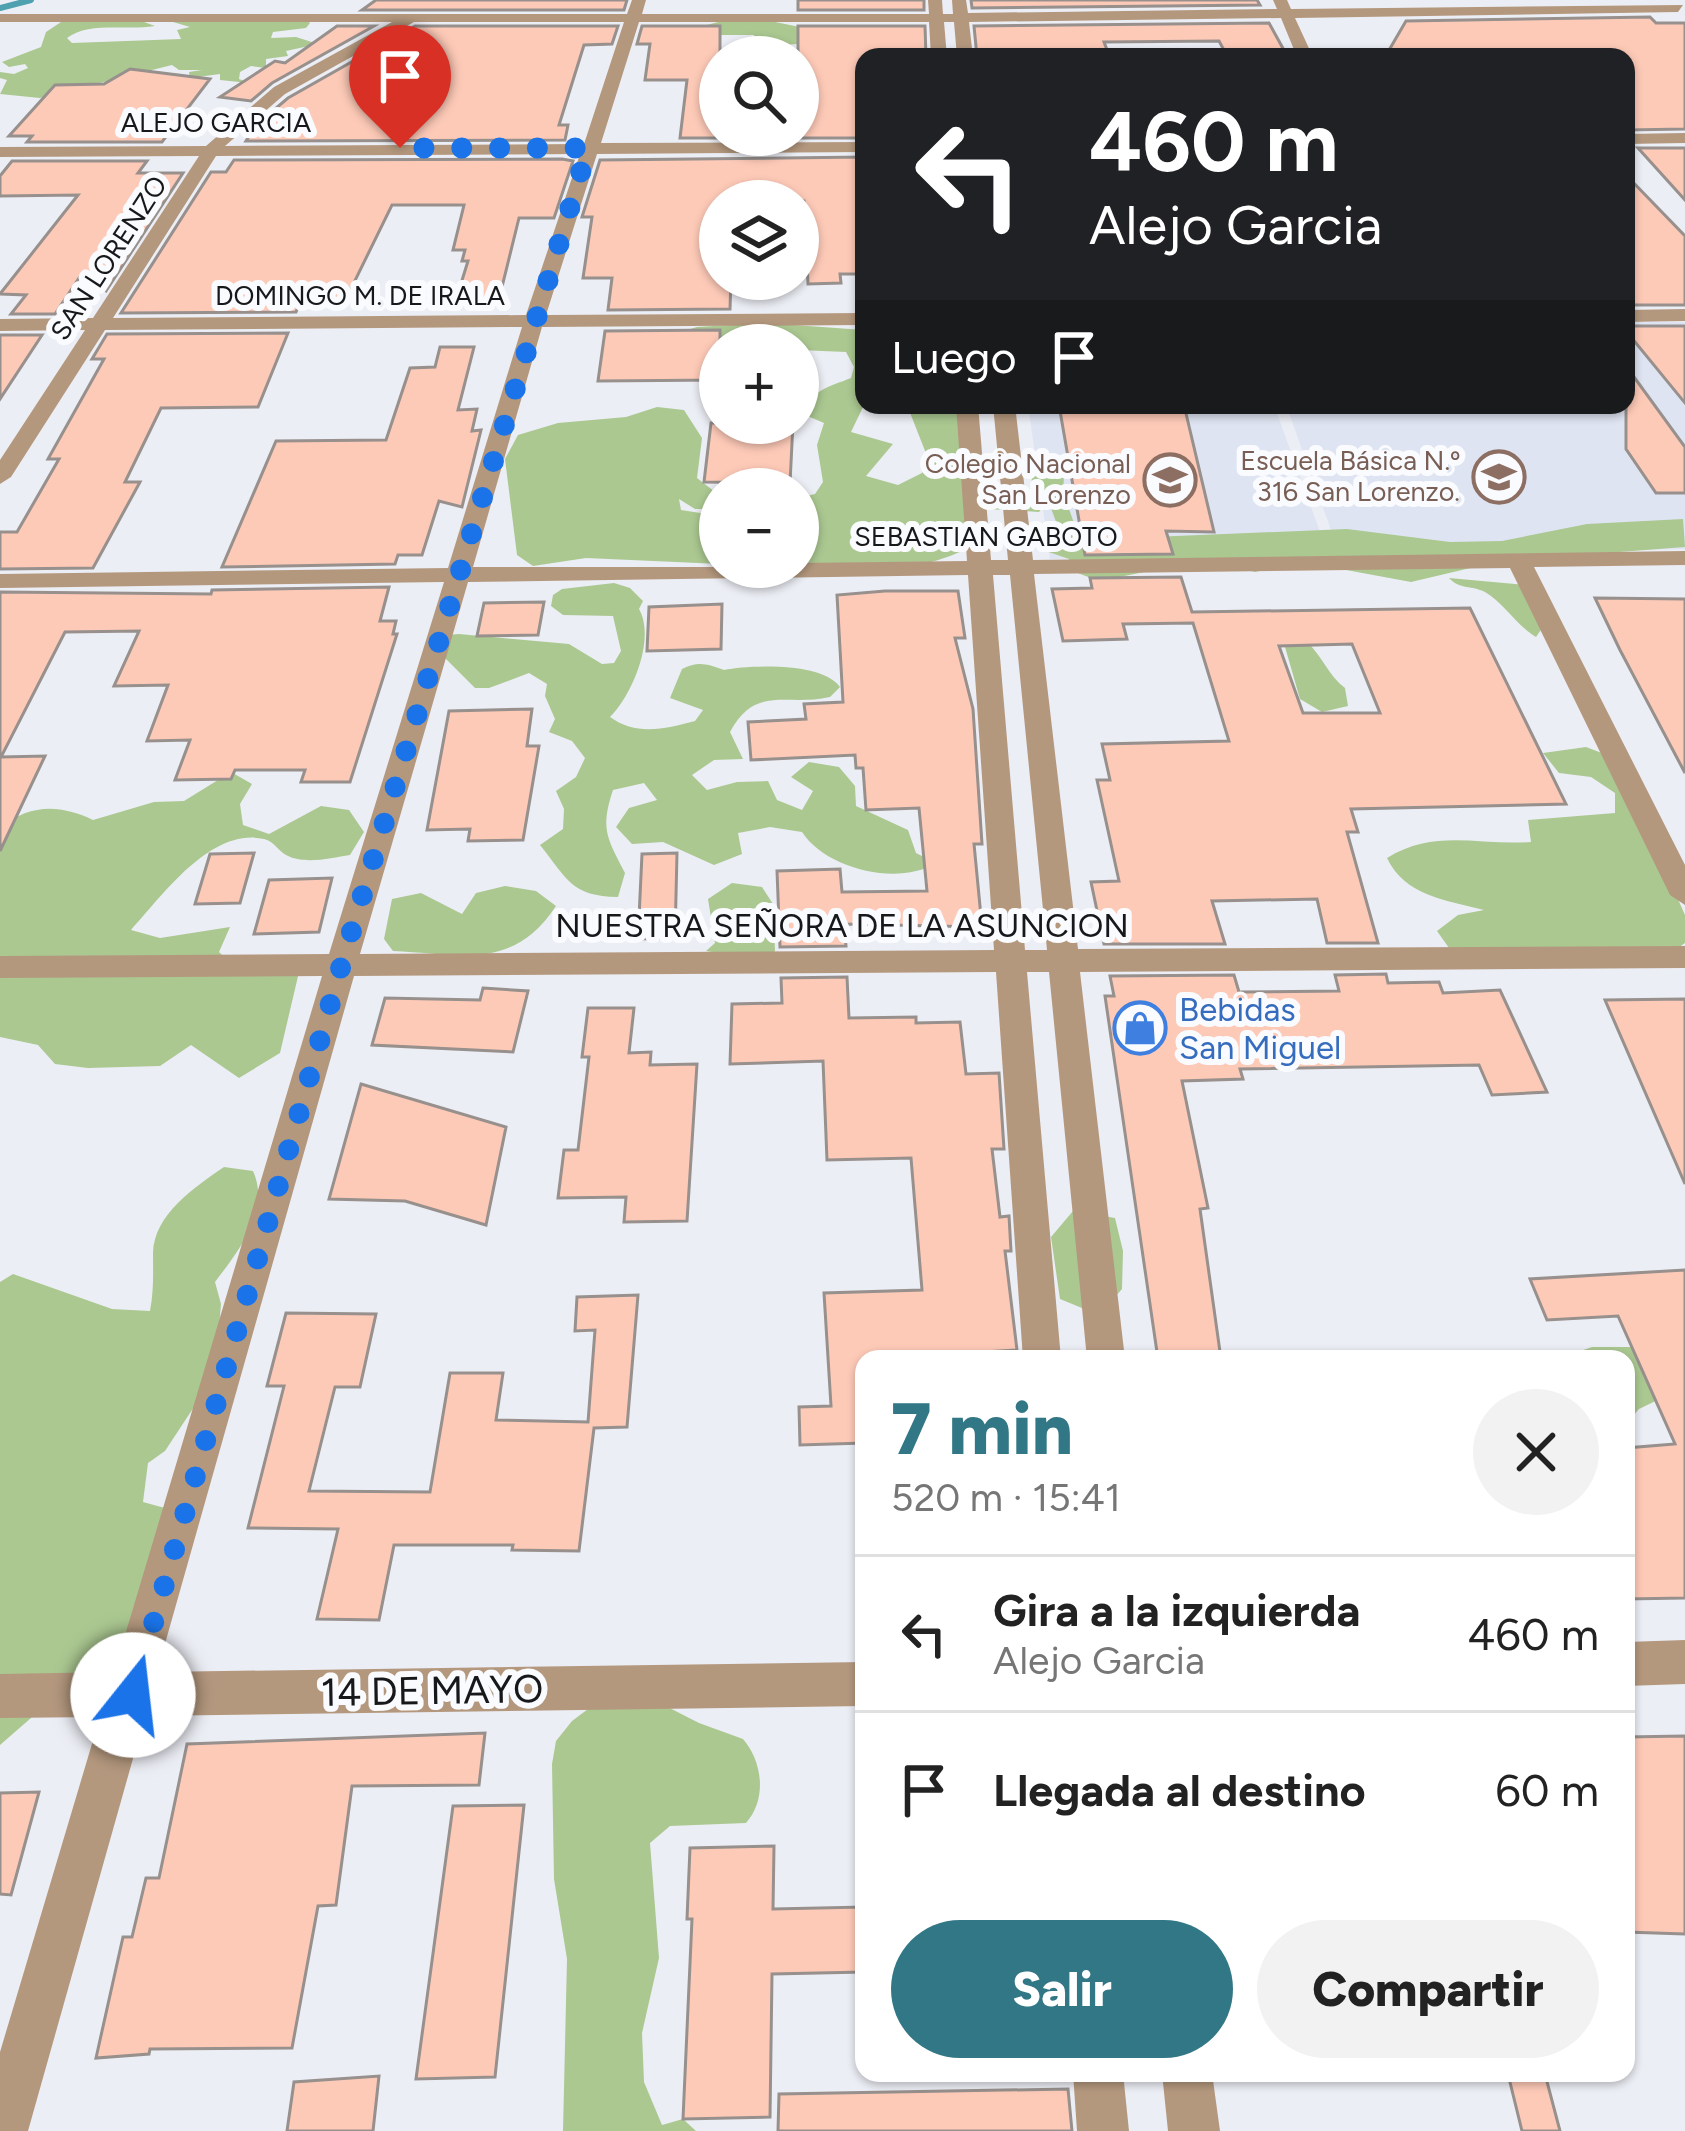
<!DOCTYPE html>
<html lang="es">
<head>
<meta charset="utf-8">
<style>
	body { margin:0; font-family:Figtree,sans-serif; background:#f2f2f2; color:#222; height:100vh; display:flex; flex-direction:column; font-size:45px; white-space:nowrap }
	* { box-sizing:border-box; margin:0 }
	p { font-size:39px; color:#767676 }
	.icon { flex:none; width:66px; height:66px; fill:none; stroke:currentColor; stroke-width:2; stroke-linecap:round; stroke-linejoin:round }
	.map { position:relative; flex:1; overflow:hidden }
	.panel { position:absolute; left:855px; top:1350px; width:780px; height:732px; display:flex; flex-direction:column; background:#fff; border-radius:24px; box-shadow:0 3px 9px #0004 }
	.panel>* { flex:none }
	.top-card { position:absolute; left:855px; top:48px; width:780px; height:366px; border-radius:24px; box-shadow:0 3px 9px #0004; background:#202124; color:#fff; overflow:hidden }
	.tools { position:absolute; left:699px; top:36px; display:grid; gap:24px }
	.tools a { display:grid; place-items:center; width:120px; height:120px; border-radius:50%; background:#fff; box-shadow:0 3px 9px #0004; font-size:60px }
	.pin { position:absolute; display:grid; place-items:center; width:102px; height:102px; color:#fff; margin:-123px -51px; border-radius:50% 50% 50% 0; rotate:-45deg; box-shadow:0 0 12px #0007 }
	.pin .icon { rotate:45deg }
	.me { position:absolute; width:132px; margin:-66px; rotate:16deg; stroke-linejoin:round; filter:drop-shadow(0 0 9px #0008) }
	.turn { display:flex; align-items:center; gap:42px; height:252px; padding:0 36px; font-size:54px }
	.turn .icon { width:156px; height:156px; stroke-width:2.5 }
	.turn b { display:block; font-size:84px; line-height:102px }
	.then { display:flex; align-items:center; height:114px; padding:0 36px; background:#0003; gap:24px; font-size:45px }
	.round { display:grid; place-items:center; flex:none; width:126px; height:126px; border-radius:63px; background:#f2f2f2 }
	.headline { display:flex; align-items:center; justify-content:space-between; height:204px; padding:0 36px }
	h1 { font-size:72px; font-weight:800; line-height:90px; color:#327785 }
	.action { display:flex; gap:24px; margin-top:auto; padding:24px 36px }
	.action a { flex:1; height:138px; border-radius:72px; background:#327785; color:#fff; font-size:48px; font-weight:800; line-height:138px; text-align:center }
	.action a+a { background:#f2f2f2; color:#222 }
	ul { padding:0; list-style:none }
	li { display:flex; align-items:center; gap:36px; height:156px; padding:0 36px; border-top:3px solid #e0e0e0 }
	li div { flex:1 }
	li b { display:block; font-size:45px }
	li em { font-style:normal }
	.map>svg:first-child { display:block }
	.built { fill:#dfe4f2 }
	.green { fill:#abc891 }
	.lines { fill:none; stroke-linecap:round; stroke-linejoin:round }
	.stream { stroke:#50a1b0; stroke-width:6 }
	.building { fill:#fecab8; stroke:#97908d; stroke-width:3; fill-rule:evenodd }
	.minor { fill:#b4987e; fill-rule:evenodd }
	.route { stroke:#1a73e8; stroke-width:21; stroke-dasharray:0 37.8 }
	.labels { text-anchor:middle; stroke-width:12; stroke-linejoin:round; paint-order:stroke }
	.far-street-label { font-size:27px; fill:#17181a; stroke:#fafbfe }
	.far-education-label { font-size:27px; fill:#785e54; stroke:#fafbfe; text-anchor:end }
	.street-label { font-size:33px; fill:#17181a; stroke:#fafbfe }
	.shop-label { font-size:33px; fill:#366cbe; stroke:#fafbfe; text-anchor:start }
	.near-street-label { font-size:39px; fill:#17181a; stroke:#fafbfe }
</style>
</head>
<body>
<div class="map">
<svg width="1685" height="2131" viewBox="0 0 1685 2131">
	<rect width="100%" height="100%" fill="#eceef5"/>
	<!-- built -->
	<path class="built" d="M 1626,322 L 1685,322 L 1685,549 L 1340,555 L 1286,405 L 1626,405 Z
		M 1028,405 L 1274,405 L 1328,554 L 1050,559 Z"/>
	<!-- green -->
	<path class="green" d="M 304,18 L 310,23 L 306,28 L 273,32 L 271,38 L 296,37 L 318,44 L 286,51 L 288,56 L 266,59 L 266,68 L 251,66 L 240,72 L 239,79 L 249,83 L 220,80 L 220,74 L 190,78 L 189,72 L 202,70 L 179,70 L 172,65 L 40,98 L 0,94 L 7,80 L 0,78 L 0,72 L 14,74 L 28,68 L 25,64 L 9,67 L 2,62 L 41,47 L 46,32 L 61,22 L 77,20 L 136,19 L 155,26 C 127,31 89,21 67,38 L 72,43 L 181,39 L 177,30 L 190,27 L 173,22 C 219,22 256,22 304,18 Z
		M 726,20 L 765,20 L 800,27 L 800,44 L 757,46 L 754,35 L 712,35 L 699,27 Z
		M 766,323 L 864,330 L 864,405 L 851,432 L 893,444 L 866,476 L 898,485 L 922,473 L 929,461 L 907,405 L 954,405 L 979,463 L 976,543 C 923,577 858,567 798,567 L 798,498 L 815,494 L 823,482 L 817,445 L 824,423 L 805,415 C 809,390 829,387 851,378 L 854,367 L 846,352 L 798,350 L 798,345 L 720,345 L 667,336 L 697,327 Z
		M 657,407 L 684,410 L 702,438 L 697,478 L 719,495 L 720,509 L 695,509 L 679,499 L 681,510 L 707,514 L 712,528 L 720,533 L 720,564 L 586,558 L 533,566 L 517,555 L 505,459 L 518,435 L 558,423 L 626,417 Z
		M 1053,472 L 1064,477 L 1063,492 L 1080,540 L 1347,529 L 1450,542 L 1502,541 L 1587,524 L 1683,519 L 1685,547 L 1500,561 L 1411,582 L 1303,562 L 1255,572 L 1205,560 L 1099,581 L 1075,572 L 1069,559 L 1046,551 L 1050,537 L 1059,530 L 1048,500 L 1039,512 L 989,509 L 993,496 L 1031,490 L 1032,477 Z
		M 1449,578 L 1526,585 L 1545,624 L 1536,637 C 1516,625 1504,603 1485,592 C 1472,585 1460,590 1449,578 Z
		M 614,583 L 630,588 L 643,601 L 639,609 C 656,639 632,695 610,717 C 636,736 665,729 695,721 L 703,710 L 670,698 L 682,669 C 699,660 709,665 724,670 C 752,665 822,662 840,687 L 830,697 C 786,707 756,684 730,732 L 743,759 L 714,760 L 692,775 L 707,790 L 737,782 L 768,781 L 777,800 L 802,810 L 813,791 L 791,777 L 809,762 L 839,767 L 855,786 L 856,806 L 908,830 L 916,853 L 936,863 C 897,887 825,868 802,832 L 770,827 L 738,833 L 742,854 L 714,865 L 663,842 L 632,844 L 616,827 L 629,808 L 657,800 L 644,783 L 613,790 C 600,829 607,838 625,873 L 618,897 C 571,896 568,880 540,845 L 563,829 L 564,809 L 556,791 L 576,777 L 585,758 L 572,741 L 549,732 L 555,719 L 545,696 L 547,684 L 529,673 L 489,688 L 475,688 L 443,656 L 446,635 L 459,634 L 569,644 L 602,664 L 614,663 L 621,651 L 613,616 L 563,615 L 551,606 L 553,595 L 562,589 Z
		M 1272,642 L 1307,642 C 1323,657 1328,675 1345,688 L 1348,706 L 1322,712 L 1300,699 L 1285,647 Z
		M 1586,747 L 1615,758 L 1685,915 L 1685,943 L 1678,948 L 1454,955 L 1437,931 L 1458,915 L 1484,910 C 1446,900 1405,896 1387,858 C 1435,828 1479,846 1531,842 L 1528,820 L 1615,813 L 1615,793 L 1591,777 L 1559,773 L 1543,753 Z
		M 231,772 L 252,784 L 240,804 L 243,825 L 269,834 L 321,806 L 349,810 L 364,832 L 350,855 C 331,858 304,865 286,855 C 277,850 275,842 264,839 C 211,827 163,895 131,930 L 160,938 L 230,927 L 219,952 L 238,970 L 299,972 L 280,1053 L 239,1078 L 191,1045 L 160,1066 L 88,1068 L 55,1064 L 38,1045 L 0,1037 L 0,828 C 30,804 59,804 93,820 L 154,802 L 184,801 Z
		M 732,883 L 762,887 L 773,904 L 775,951 L 765,961 L 706,951 L 715,943 L 708,899 Z
		M 505,886 L 536,891 L 556,906 C 513,971 463,954 393,951 L 384,939 L 392,899 L 421,893 L 462,914 L 476,893 Z
		M 224,1167 L 253,1171 C 271,1211 239,1250 215,1282 L 221,1304 L 215,1375 L 165,1451 L 148,1463 L 143,1502 L 183,1513 L 136,1696 L 39,1711 L 0,1745 L 0,1282 L 13,1274 L 112,1309 L 150,1311 C 154,1290 153,1273 153,1253 C 154,1214 195,1187 224,1167 Z
		M 1073,1211 L 1115,1218 L 1123,1251 L 1122,1289 L 1099,1315 L 1060,1299 L 1051,1237 Z
		M 1592,1347 L 1632,1347 L 1672,1393 L 1639,1409 L 1626,1424 L 1626,1359 L 1557,1359 Z
		M 648,1697 L 699,1723 L 743,1739 C 763,1762 767,1800 746,1823 L 670,1826 L 650,1843 L 659,1958 L 642,2033 L 644,2082 L 662,2125 L 683,2119 L 696,2131 L 563,2131 L 567,1959 L 554,1879 L 552,1764 L 556,1741 L 572,1721 L 592,1706 Z"/>
	<g class="lines">
		<!-- stream -->
		<path class="stream" d="M 0,8 L 31,0"/>
	</g>
	<!-- building -->
	<path class="building" d="M 376,0 L 627,0 L 624,10 L 362,10 Z
		M 798,0 L 924,0 L 924,10 L 798,10 Z
		M 971,0 L 1257,0 L 1260,5 L 972,8 Z
		M 1650,17 L 1656,23 L 1685,23 L 1685,129 L 1626,130 L 1626,57 L 1385,57 L 1406,21 Z
		M 1269,23 L 1285,52 L 1225,52 L 1219,41 L 1104,42 L 1109,55 L 977,57 L 974,26 Z
		M 337,26 L 374,26 L 272,83 L 251,101 L 220,97 L 275,61 L 285,63 Z
		M 415,26 L 618,26 L 612,44 L 584,45 L 559,125 L 568,125 L 565,140 L 246,141 L 256,125 L 288,98 Z
		M 642,26 L 720,26 L 720,135 L 798,135 L 798,26 L 925,26 L 926,57 L 864,57 L 864,138 L 680,138 L 687,80 L 645,80 L 650,44 L 637,44 Z
		M 130,69 L 210,79 L 162,142 L 27,142 L 32,136 L 9,136 L 55,85 L 104,84 Z
		M 1638,148 L 1685,148 L 1685,200 Z
		M 864,157 L 864,274 L 840,274 L 841,283 L 808,284 L 804,201 L 720,201 L 720,279 L 731,279 L 730,309 L 608,310 L 612,278 L 583,278 L 592,217 L 582,217 L 600,160 Z
		M 562,159 L 573,161 L 554,218 L 519,218 L 498,303 L 455,303 L 468,261 L 462,261 L 465,250 L 453,250 L 464,205 L 392,205 L 345,301 L 301,300 L 296,312 L 121,313 L 211,172 L 226,172 L 234,160 Z
		M 12,161 L 147,161 L 138,173 L 183,173 L 106,291 L 81,275 L 55,314 L 11,314 L 26,295 L 0,294 L 78,195 L 0,196 L 0,176 Z
		M 1626,175 L 1685,236 L 1685,305 L 1626,305 Z
		M 1626,326 L 1685,326 L 1685,403 L 1626,331 Z
		M 720,330 L 720,380 L 598,381 L 605,331 Z
		M 288,333 L 258,407 L 161,408 L 125,482 L 140,482 L 93,568 L 0,569 L 0,532 L 17,532 L 59,459 L 48,459 L 104,359 L 92,359 L 107,334 Z
		M 0,335 L 42,335 L 0,399 Z
		M 440,347 L 474,347 L 458,410 L 477,409 L 472,431 L 481,430 L 462,507 L 439,501 L 422,555 L 398,555 L 395,564 L 222,567 L 276,441 L 386,440 L 410,368 L 435,367 Z
		M 1626,366 L 1685,447 L 1685,493 L 1656,493 L 1626,449 Z
		M 1059,405 L 1184,405 L 1214,532 L 1166,531 L 1173,554 L 1085,555 Z
		M 711,423 L 793,423 L 790,483 L 704,482 Z
		M 1181,577 L 1192,612 L 1470,608 L 1566,804 L 1351,809 L 1358,832 L 1347,832 L 1378,943 L 1327,943 L 1317,899 L 1212,901 L 1225,944 L 1104,944 L 1091,882 L 1119,881 L 1097,780 L 1110,780 L 1102,744 L 1229,741 L 1193,623 L 1123,624 L 1127,639 L 1063,641 L 1052,589 L 1092,588 L 1090,578 ZM 1352,644 L 1380,713 L 1303,713 L 1279,646 Z
		M 389,587 L 380,621 L 396,621 L 393,634 L 397,634 L 350,782 L 301,782 L 305,770 L 235,770 L 231,779 L 175,780 L 190,740 L 147,741 L 168,685 L 114,686 L 139,631 L 65,632 L 1,757 L 45,756 L 0,851 L 0,592 L 211,594 L 212,590 Z
		M 885,591 L 958,591 L 965,638 L 955,638 L 973,709 L 982,844 L 974,844 L 982,927 L 844,924 L 846,946 L 780,947 L 777,871 L 840,869 L 842,892 L 927,891 L 919,808 L 866,810 L 863,768 L 856,768 L 855,755 L 751,760 L 748,722 L 806,719 L 804,704 L 843,702 L 837,595 Z
		M 1595,598 L 1685,599 L 1685,773 L 1620,650 Z
		M 544,602 L 538,635 L 477,636 L 484,603 Z
		M 722,604 L 721,649 L 647,651 L 649,607 Z
		M 532,709 L 527,746 L 539,746 L 523,840 L 468,841 L 470,829 L 427,830 L 449,711 Z
		M 254,853 L 240,903 L 195,904 L 210,854 Z
		M 677,853 L 675,938 L 638,939 L 642,854 Z
		M 332,878 L 319,932 L 254,934 L 269,880 Z
		M 1386,974 L 1388,983 L 1439,982 L 1443,993 L 1500,990 L 1547,1092 L 1492,1095 L 1479,1065 L 1240,1069 L 1243,1079 L 1182,1081 L 1208,1208 L 1200,1209 L 1221,1359 L 1158,1359 L 1105,996 L 1114,996 L 1110,976 L 1234,975 L 1239,992 L 1339,991 L 1335,975 Z
		M 847,977 L 849,1018 L 916,1017 L 916,1023 L 960,1022 L 966,1074 L 999,1073 L 1004,1149 L 992,1149 L 1000,1217 L 1009,1216 L 1011,1251 L 1005,1251 L 1017,1350 L 864,1359 L 864,1443 L 800,1445 L 799,1407 L 831,1406 L 824,1293 L 922,1290 L 911,1158 L 827,1160 L 823,1061 L 730,1064 L 732,1004 L 782,1003 L 781,978 Z
		M 483,988 L 528,991 L 513,1052 L 372,1045 L 385,998 L 480,1000 Z
		M 1685,999 L 1685,1184 L 1605,1000 Z
		M 588,1008 L 634,1008 L 629,1053 L 651,1052 L 650,1065 L 697,1064 L 687,1221 L 624,1222 L 626,1197 L 558,1198 L 564,1150 L 578,1150 L 589,1057 L 582,1057 Z
		M 361,1084 L 506,1127 L 486,1225 L 405,1201 L 329,1199 Z
		M 1685,1270 L 1685,1598 L 1626,1599 L 1626,1448 L 1675,1444 L 1618,1316 L 1547,1320 L 1530,1279 Z
		M 638,1295 L 627,1427 L 594,1428 L 579,1551 L 512,1550 L 513,1545 L 394,1545 L 379,1620 L 317,1619 L 338,1529 L 248,1528 L 284,1386 L 267,1386 L 286,1313 L 376,1314 L 360,1387 L 335,1387 L 309,1491 L 430,1492 L 450,1373 L 503,1373 L 496,1420 L 588,1422 L 595,1330 L 575,1331 L 577,1297 Z
		M 485,1733 L 479,1785 L 352,1786 L 336,1905 L 318,1906 L 292,2048 L 150,2049 L 149,2054 L 96,2058 L 123,1937 L 132,1937 L 146,1878 L 159,1878 L 187,1744 Z
		M 1685,1736 L 1685,1934 L 1626,1932 L 1626,1737 Z
		M 39,1792 L 11,1895 L 0,1894 L 0,1793 Z
		M 524,1805 L 495,2077 L 416,2079 L 453,1806 Z
		M 774,1846 L 773,1909 L 864,1907 L 864,1972 L 772,1974 L 770,2117 L 683,2119 L 692,1919 L 687,1919 L 690,1848 Z
		M 1508,2074 L 1545,2074 L 1560,2131 L 1522,2131 Z
		M 379,2076 L 373,2131 L 287,2131 L 294,2082 Z
		M 1068,2089 L 1072,2131 L 778,2131 L 779,2094 Z"/>
	<g class="lines">
		<!-- minor -->
		<path class="minor" d="M 632,0 L 646,0 L 642,14 L 929,14 L 928,0 L 942,0 L 943,14 L 953,14 L 952,0 L 966,0 L 968,13 L 1277,9 L 1273,0 L 1287,0 L 1291,9 L 1683,5 L 1678,12 L 1295,18 L 1313,57 L 1297,57 L 1281,18 L 969,22 L 973,57 L 957,57 L 954,22 L 944,22 L 947,57 L 931,57 L 929,22 L 639,22 L 601,143 L 864,142 L 864,152 L 597,154 L 546,315 L 864,313 L 864,325 L 542,327 L 473,567 L 798,567 L 798,563 L 967,561 L 956,405 L 978,405 L 991,560 L 1008,560 L 993,405 L 1015,405 L 1033,560 L 1685,551 L 1685,565 L 1534,567 L 1685,865 L 1685,905 L 1670,895 L 1510,568 L 1034,574 L 1078,949 L 1685,946 L 1685,968 L 1080,972 L 1125,1359 L 1087,1359 L 1049,972 L 1027,972 L 1061,1359 L 1023,1359 L 996,972 L 354,976 L 157,1672 L 864,1662 L 864,1706 L 145,1716 L 28,2131 L 0,2131 L 0,2052 L 100,1717 L 0,1718 L 0,1674 L 114,1672 L 322,976 L 0,978 L 0,956 L 329,954 L 444,582 L 0,588 L 0,574 L 448,568 L 522,327 L 105,330 L 11,477 L 0,484 L 0,460 L 85,330 L 0,331 L 0,319 L 93,318 L 199,156 L 0,157 L 0,147 L 206,146 L 274,87 L 392,22 L 0,22 L 0,14 L 627,14 ZM 414,22 L 624,22 L 584,144 L 225,146 L 285,94 ZM 580,154 L 526,315 L 113,318 L 216,156 ZM 968,575 L 994,950 L 360,954 L 468,582 ZM 993,575 L 1010,575 L 1047,950 L 1025,950 Z
			M 1685,133 L 1685,143 L 1626,144 L 1626,134 Z
			M 1685,309 L 1685,321 L 1626,322 L 1626,310 Z
			M 1685,1640 L 1685,1684 L 1626,1686 L 1626,1642 Z
			M 1073,2073 L 1123,2073 L 1129,2131 L 1077,2131 Z
			M 1162,2073 L 1212,2073 L 1220,2131 L 1168,2131 Z"/>
	</g>
	<g class="lines">
		<!-- route -->
		<path class="route" d="M 133,1695 L 342,963 L 588,148 L 400,148"/>
	</g>
	<!-- icons -->
	<defs>
		<g id="school-ring" transform="scale(2.7)"><circle r="9.5" fill="#fafbfe" stroke="#8d6e63" stroke-width="1.5"/><path d="M0-5L7-2L0 1L-7-2ZM-4 1L0 2.5L4 1V4Q0 6-4 4Z" fill="#8d6e63"/></g>
		<g id="shop-ring" transform="scale(2.7)"><circle r="9.5" fill="#fafbfe" stroke="#3f7fe0" stroke-width="1.5"/><path d="M-5-2.5h2.3a2.7 3.5 0 0 1 5.4 0H5L5.5 6h-11ZM-1.5-2.5h3a1.5 2.3 0 0 0-3 0Z" fill="#3f7fe0"/></g>
	</defs>
	<g fill-rule="evenodd">
		<use href="#school-ring" x="1499" y="477"/>
		<use href="#school-ring" x="1170" y="480"/>
		<use href="#shop-ring" x="1140" y="1028"/>
	</g>
	<g class="labels">
		<!-- far-street labels -->
		<g class="far-street-label">
			<text x="216" y="132">ALEJO GARCIA</text>
			<text transform="translate(109 258) rotate(-57)" y="9">SAN LORENZO</text>
			<text x="360" y="305">DOMINGO M. DE IRALA</text>
			<text x="986" y="546">SEBASTIAN GABOTO</text>
		</g>
		<!-- far-education labels -->
		<g class="far-education-label">
			<text x="1460" y="470">Escuela Básica N.º<tspan x="1460" dy="31">316 San Lorenzo.</tspan></text>
			<text x="1131" y="473">Colegio Nacional<tspan x="1131" dy="31">San Lorenzo</tspan></text>
		</g>
		<!-- street labels -->
		<g class="street-label">
			<text x="842" y="937">NUESTRA SEÑORA DE LA ASUNCION</text>
		</g>
		<!-- shop labels -->
		<g class="shop-label">
			<text x="1179" y="1021">Bebidas<tspan x="1179" dy="38">San Miguel</tspan></text>
		</g>
		<!-- near-street labels -->
		<g class="near-street-label">
			<text transform="translate(432 1690) rotate(-1)" y="14">14 DE MAYO</text>
		</g>
	</g>
</svg>
<div class="tools">
<a><svg class="icon" aria-label="search" viewBox="0 0 24 24"><circle cx="10" cy="10" r="6"/><path d="M15 15l6 6"/></svg></a>
<a><svg class="icon" aria-label="layers" viewBox="0 0 24 24"><path d="M12 4l9 5-9 5-9-5zM3 14l9 5 9-5"/></svg></a>
<a>+</a>
<a>−</a>
</div>
<div class="pin" style="left:400px;top:148px;background:#d93025"><svg class="icon" aria-label="arrive" viewBox="0 0 24 24"><path d="M6 21V4h12l-3 4 3 4H6"/></svg></div>
<svg class="me" style="left:133px;top:1695px" viewBox="-20 -20 40 40"><circle r="19" fill="#fff"/><path d="M0-13L10 11 0 6-10 11z" fill="#1a73e8"/></svg>
<div class="top-card">
<div class="turn"><svg class="icon" aria-label="left" viewBox="0 0 24 24"><path d="M17 20v-9H6M10 6l-5 5 5 5"/></svg><div><b>460 m</b>Alejo Garcia</div></div>
<div class="then">Luego<svg class="icon" aria-label="arrive" viewBox="0 0 24 24"><path d="M6 21V4h12l-3 4 3 4H6"/></svg></div>
</div>
<section class="panel">
<div class="headline"><div><h1>7 min</h1><p>520 m · 15:41</p></div><a class="round"><svg class="icon" aria-label="close" viewBox="0 0 24 24"><path d="M6 6l12 12M18 6L6 18"/></svg></a></div>
<ul>
<li><svg class="icon" aria-label="left" viewBox="0 0 24 24"><path d="M17 20v-9H6M10 6l-5 5 5 5"/></svg><div><b>Gira a la izquierda</b><p>Alejo Garcia</p></div><em>460 m</em></li>
<li><svg class="icon" aria-label="arrive" viewBox="0 0 24 24"><path d="M6 21V4h12l-3 4 3 4H6"/></svg><div><b>Llegada al destino</b></div><em>60 m</em></li>
</ul>
<div class="action"><a>Salir</a><a>Compartir</a></div>
</section>
</div>
</body>
</html>
